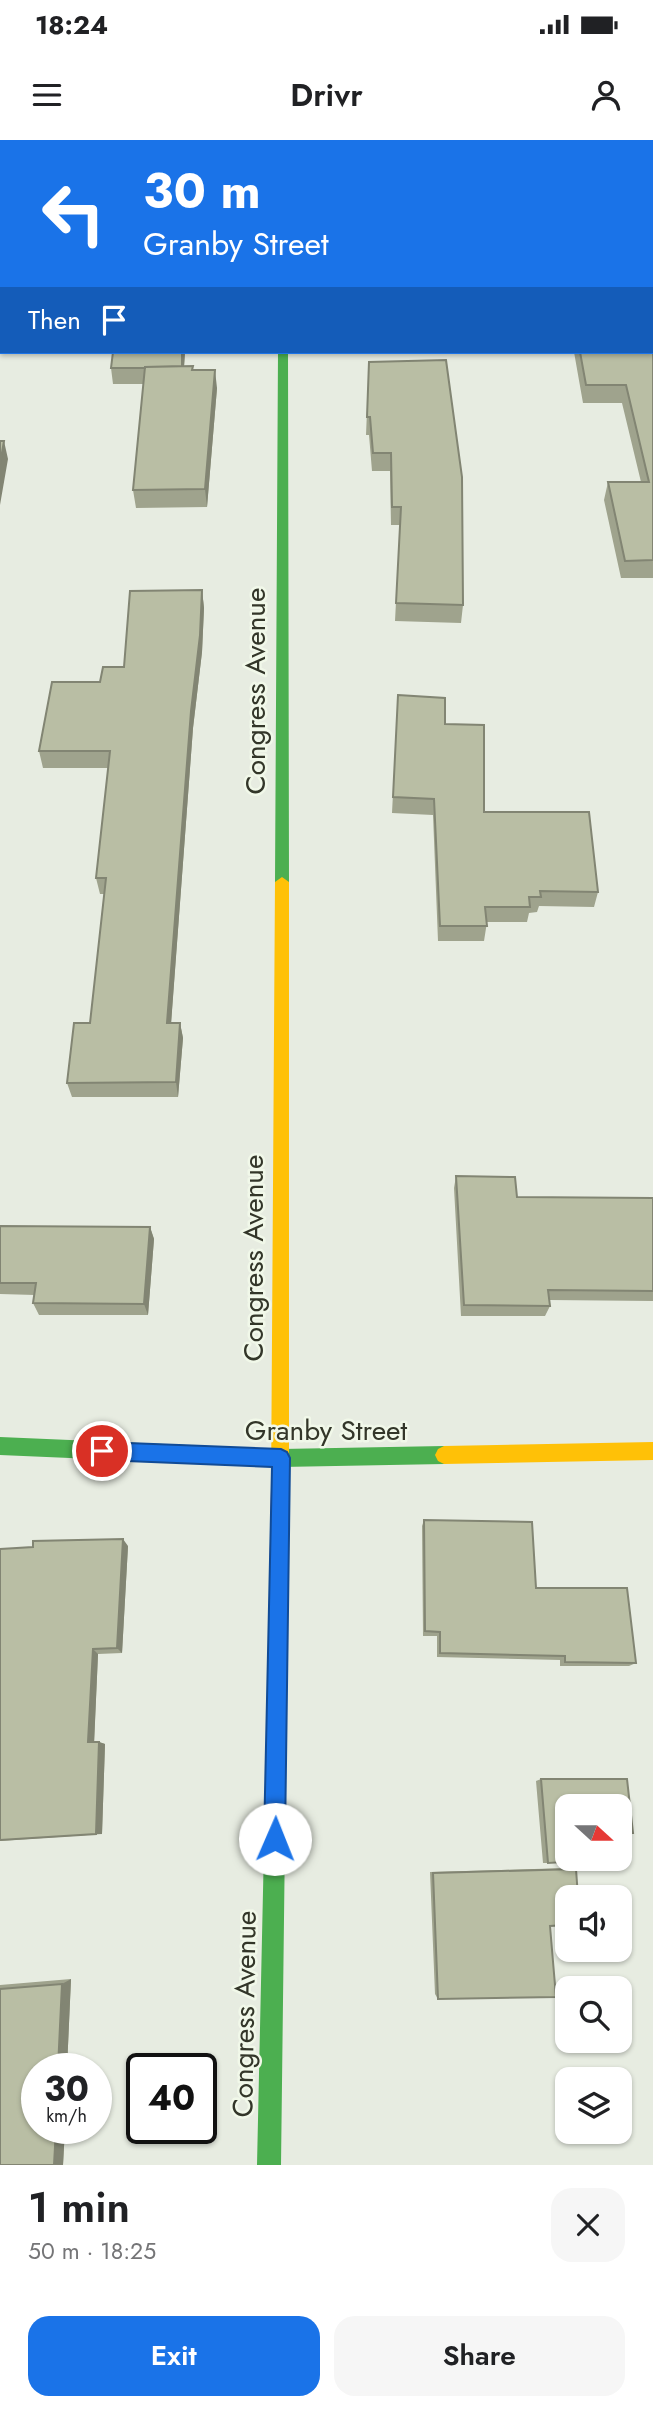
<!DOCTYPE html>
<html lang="en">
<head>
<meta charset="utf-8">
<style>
	body { margin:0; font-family:Jost,sans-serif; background:#f6f6f6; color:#202124; height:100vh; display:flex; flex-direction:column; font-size:26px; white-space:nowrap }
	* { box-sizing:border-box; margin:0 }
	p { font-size:23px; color:#757577 }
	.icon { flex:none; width:38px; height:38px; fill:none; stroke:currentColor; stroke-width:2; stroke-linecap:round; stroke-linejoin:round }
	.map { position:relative; height:2025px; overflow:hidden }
	.details { display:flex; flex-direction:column; background:#fff; flex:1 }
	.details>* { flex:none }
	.hud { position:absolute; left:0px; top:0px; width:654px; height:214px; box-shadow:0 2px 5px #0004; background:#1a73e8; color:#fff; overflow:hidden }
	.needle { width:46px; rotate:111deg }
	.controls { position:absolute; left:555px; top:1654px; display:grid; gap:14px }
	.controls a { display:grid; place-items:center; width:77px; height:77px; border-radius:14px; background:#fff; box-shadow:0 2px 5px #0004; font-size:35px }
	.speed { position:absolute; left:21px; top:1913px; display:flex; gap:14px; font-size:35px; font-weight:700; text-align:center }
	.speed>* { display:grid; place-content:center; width:91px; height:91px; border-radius:50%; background:#fff; box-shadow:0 2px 5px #0004; line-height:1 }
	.speed small { font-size:18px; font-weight:400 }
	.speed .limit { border:4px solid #111; border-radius:10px; background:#fff; color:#111 }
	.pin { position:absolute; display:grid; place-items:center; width:60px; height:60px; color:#fff; margin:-30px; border:4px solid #fff; border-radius:50%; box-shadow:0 2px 7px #0007 }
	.me { position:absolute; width:77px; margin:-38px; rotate:1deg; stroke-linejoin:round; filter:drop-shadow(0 0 5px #0008) }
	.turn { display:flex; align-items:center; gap:24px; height:147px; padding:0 28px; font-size:32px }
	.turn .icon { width:91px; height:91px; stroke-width:2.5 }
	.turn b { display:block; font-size:49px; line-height:60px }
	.then { display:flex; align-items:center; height:66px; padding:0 28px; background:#0003; gap:14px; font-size:26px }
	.round { display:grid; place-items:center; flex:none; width:74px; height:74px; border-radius:21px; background:#f6f6f6 }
	.summary { display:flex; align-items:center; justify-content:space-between; height:119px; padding:0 28px }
	h1 { font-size:42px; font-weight:600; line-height:52px }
	.action { display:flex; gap:14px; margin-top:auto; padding:14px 28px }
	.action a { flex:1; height:80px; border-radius:21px; background:#1a73e8; color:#fff; font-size:28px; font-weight:600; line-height:80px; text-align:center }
	.action a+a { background:#f6f6f6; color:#202124 }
	.status { display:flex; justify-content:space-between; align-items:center; height:49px; padding:0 35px; background:#fff; direction:ltr }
	.status svg { height:19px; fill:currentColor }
	header { display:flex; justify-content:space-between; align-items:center; height:91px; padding:0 28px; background:#fff; font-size:32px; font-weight:600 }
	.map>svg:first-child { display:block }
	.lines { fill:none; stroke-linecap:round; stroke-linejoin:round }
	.street { fill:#aaada4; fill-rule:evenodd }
	.fast { fill:#4caf50; fill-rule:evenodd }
	.slow { fill:#ffc107; fill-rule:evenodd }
	.jam { fill:#c62828; fill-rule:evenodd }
	.wall { fill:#9fa38d }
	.shaded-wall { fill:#828573 }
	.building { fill:#b9bea4; stroke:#828573; stroke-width:2 }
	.route { fill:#1a73e8; stroke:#114b97; stroke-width:2 }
	.labels { text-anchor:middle; stroke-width:5; stroke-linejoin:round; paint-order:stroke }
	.street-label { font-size:28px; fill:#333629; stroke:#f1f8e9 }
</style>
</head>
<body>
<div class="status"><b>18:24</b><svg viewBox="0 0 49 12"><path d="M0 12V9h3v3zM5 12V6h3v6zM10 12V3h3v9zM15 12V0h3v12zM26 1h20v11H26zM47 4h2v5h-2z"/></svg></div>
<header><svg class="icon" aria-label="menu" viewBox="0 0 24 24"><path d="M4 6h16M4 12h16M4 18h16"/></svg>Drivr<svg class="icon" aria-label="person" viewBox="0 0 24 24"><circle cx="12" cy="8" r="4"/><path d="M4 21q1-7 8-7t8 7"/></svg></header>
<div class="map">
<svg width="653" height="2025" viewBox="0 0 653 2025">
	<rect width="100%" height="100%" fill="#e7ece1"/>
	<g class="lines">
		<!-- street -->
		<path class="street" d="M 293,0 L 313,0 L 292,2 Z
			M 0,87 L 2,87 L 2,99 L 0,99 Z"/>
		<!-- fast -->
		<path class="fast" d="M 278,212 L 288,212 L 289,742 L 282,747 L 275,742 Z
			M 0,1297 L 281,1309 L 444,1306 L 450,1309 L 453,1315 L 450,1321 L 444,1324 L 281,1327 L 0,1315 Z
			M 276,1605 L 283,1608 L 286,1615 L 281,2025 L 257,2025 L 266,1615 L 269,1608 Z"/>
		<!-- slow -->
		<path class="slow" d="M 282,737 L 289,742 L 289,1351 L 286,1357 L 280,1360 L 274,1357 L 271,1351 L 275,742 Z
			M 653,1302 L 653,1320 L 444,1324 L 438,1321 L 435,1315 L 438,1309 L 444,1306 Z"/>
		<!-- jam -->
		<path class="jam" d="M 0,38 L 2,39 L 2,49 L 0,49 Z
			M 2,74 L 2,96 L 0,97 L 0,75 Z
			M 280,1342 L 286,1345 L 289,1351 L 286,1615 L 283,1622 L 276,1625 L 269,1622 L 266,1615 L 271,1351 L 274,1345 Z"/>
	</g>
	<!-- wall -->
	<path class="wall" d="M 653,141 L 653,438 L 621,438 L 604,360 L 608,342 L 641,342 L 622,263 L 583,263 L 574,212 L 653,212 Z
		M 185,212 L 184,226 L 193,226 L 193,230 L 217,248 L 207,367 L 136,368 L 133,350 L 144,244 L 113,244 L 111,228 Z
		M 369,222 L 463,465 L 461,483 L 395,481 L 400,385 L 391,385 L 390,331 L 372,331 L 369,295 L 366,295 Z
		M 202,450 L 204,468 L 202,512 L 193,588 L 171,883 L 180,883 L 183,898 L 178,957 L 72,957 L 67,943 L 90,883 L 104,754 L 100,754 L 96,738 L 108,628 L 43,628 L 39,611 L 100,542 L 124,527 Z
		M 398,555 L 445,584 L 484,672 L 598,752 L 594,767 L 539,766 L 537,772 L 529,773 L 527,782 L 487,782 L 484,801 L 438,801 L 433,675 L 392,673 Z
		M 456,1036 L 517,1057 L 653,1061 L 653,1161 L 549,1160 L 550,1166 L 545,1176 L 461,1176 L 454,1048 Z
		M 0,1086 L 150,1087 L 154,1099 L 148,1175 L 39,1175 L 33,1163 L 35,1155 L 0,1154 Z
		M 424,1380 L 536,1448 L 636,1523 L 629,1526 L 560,1526 L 560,1520 L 437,1517 L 437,1496 L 423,1496 L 422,1386 Z
		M 128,1406 L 122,1513 L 98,1514 L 94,1602 L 99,1602 L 105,1604 L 102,1694 L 0,1701 L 0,1409 Z
		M 541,1639 L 620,1666 L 548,1723 L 543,1723 L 536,1641 Z
		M 569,1728 L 576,1729 L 550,1786 L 438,1859 L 435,1854 L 430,1732 Z
		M 71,1839 L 67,1928 L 37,1928 L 37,1988 L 65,1988 L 63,2025 L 0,2025 L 0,1845 Z"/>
	<!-- shaded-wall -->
	<path class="shaded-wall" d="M 182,212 L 185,212 L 183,243 L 181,228 Z
		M 215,230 L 217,248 L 207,367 L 205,349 Z
		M 4,301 L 8,319 L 0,365 L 0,324 Z
		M 202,450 L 204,468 L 202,512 L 193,588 L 170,898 L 167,883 L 191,571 Z
		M 180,883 L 183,898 L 178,957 L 176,942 Z
		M 150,1087 L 154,1099 L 148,1175 L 144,1164 Z
		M 123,1399 L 128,1406 L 122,1513 L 117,1508 Z
		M 93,1509 L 98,1514 L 94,1605 L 88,1602 Z
		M 99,1602 L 105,1604 L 102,1694 L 96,1694 Z
		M 71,1839 L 67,1928 L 58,1928 L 62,1844 Z
		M 56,1988 L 65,1988 L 63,2025 L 54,2025 Z"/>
	<!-- building -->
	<path class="building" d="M 47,0 L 209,0 L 209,2 L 47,2 Z
		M 347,0 L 629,0 L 629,2 L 347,2 Z
		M 653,141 L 653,420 L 625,421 L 608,342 L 649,342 L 626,245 L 586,245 L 580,212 L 653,212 Z
		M 113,212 L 182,212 L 182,226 L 145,227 L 145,228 L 111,228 Z
		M 446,220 L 462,337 L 463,465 L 396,463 L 401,367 L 392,367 L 391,313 L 373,313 L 370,277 L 367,277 L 369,222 Z
		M 193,226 L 192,230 L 215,230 L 205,349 L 133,350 L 145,227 Z
		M 0,301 L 4,301 L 0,324 Z
		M 202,450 L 200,495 L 191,571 L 167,883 L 180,883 L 176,942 L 67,943 L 74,883 L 90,883 L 106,738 L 96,738 L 110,611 L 39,611 L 52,542 L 100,542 L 103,527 L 124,527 L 130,451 Z
		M 398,555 L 445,558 L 445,584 L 484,585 L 484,672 L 589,672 L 598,752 L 540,751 L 541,757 L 529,757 L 530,767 L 485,767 L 487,786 L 440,786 L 434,659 L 393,657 Z
		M 456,1036 L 515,1037 L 517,1057 L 653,1058 L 653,1151 L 548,1150 L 550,1166 L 464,1165 Z
		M 0,1086 L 150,1087 L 144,1164 L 33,1163 L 36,1143 L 0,1143 Z
		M 424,1380 L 532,1382 L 536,1448 L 627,1448 L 636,1523 L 565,1522 L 565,1516 L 440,1513 L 440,1492 L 425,1491 Z
		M 123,1399 L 117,1508 L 93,1509 L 88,1602 L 99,1602 L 96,1694 L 0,1700 L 0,1409 L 33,1407 L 33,1401 Z
		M 541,1639 L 627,1639 L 633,1693 L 620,1693 L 620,1666 L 567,1666 L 567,1718 L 597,1718 L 597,1720 L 548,1723 Z
		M 576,1729 L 578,1757 L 567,1757 L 567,1785 L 550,1786 L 556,1857 L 438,1859 L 433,1733 Z
		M 62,1844 L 58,1928 L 37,1928 L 37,1988 L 56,1988 L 54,2025 L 0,2025 L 0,1849 Z"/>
	<!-- route -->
	<path class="route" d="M 102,1302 L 281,1309 L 287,1312 L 290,1318 L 285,1699 L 282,1706 L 275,1709 L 267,1706 L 264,1699 L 272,1327 L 102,1320 L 96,1317 L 93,1311 L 96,1304 Z"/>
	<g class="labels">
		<!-- street labels -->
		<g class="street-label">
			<text transform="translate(255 551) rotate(-90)" y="10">Congress Avenue</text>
			<text transform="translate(253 1118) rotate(-90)" y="10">Congress Avenue</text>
			<text x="326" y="1300">Granby Street</text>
			<text transform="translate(244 1874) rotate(-89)" y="10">Congress Avenue</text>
		</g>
	</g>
</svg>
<div class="controls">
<a><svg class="needle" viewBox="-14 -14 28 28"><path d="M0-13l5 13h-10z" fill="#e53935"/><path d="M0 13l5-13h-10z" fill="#757577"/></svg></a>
<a><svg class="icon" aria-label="sound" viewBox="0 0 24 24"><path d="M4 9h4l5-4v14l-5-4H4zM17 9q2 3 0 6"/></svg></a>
<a><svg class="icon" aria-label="search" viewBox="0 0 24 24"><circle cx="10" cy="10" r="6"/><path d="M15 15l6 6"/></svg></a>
<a><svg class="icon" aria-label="layers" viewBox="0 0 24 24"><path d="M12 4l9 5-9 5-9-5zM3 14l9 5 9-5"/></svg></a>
</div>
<div class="speed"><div>30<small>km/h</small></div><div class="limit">40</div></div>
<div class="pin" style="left:102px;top:1311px;background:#d93025"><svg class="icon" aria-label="arrive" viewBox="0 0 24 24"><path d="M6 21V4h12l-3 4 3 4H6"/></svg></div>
<svg class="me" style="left:275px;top:1699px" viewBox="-20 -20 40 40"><circle r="19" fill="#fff"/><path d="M0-13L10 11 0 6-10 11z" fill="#1a73e8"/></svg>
<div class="hud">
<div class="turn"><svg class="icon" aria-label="left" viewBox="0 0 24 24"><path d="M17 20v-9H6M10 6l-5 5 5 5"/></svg><div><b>30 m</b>Granby Street</div></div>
<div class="then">Then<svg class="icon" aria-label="arrive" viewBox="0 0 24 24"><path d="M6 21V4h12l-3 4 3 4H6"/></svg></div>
</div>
</div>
<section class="details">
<div class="summary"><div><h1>1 min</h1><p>50 m · 18:25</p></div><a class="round"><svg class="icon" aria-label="close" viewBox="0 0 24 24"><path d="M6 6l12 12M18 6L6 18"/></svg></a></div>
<div class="action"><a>Exit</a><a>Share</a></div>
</section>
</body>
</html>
